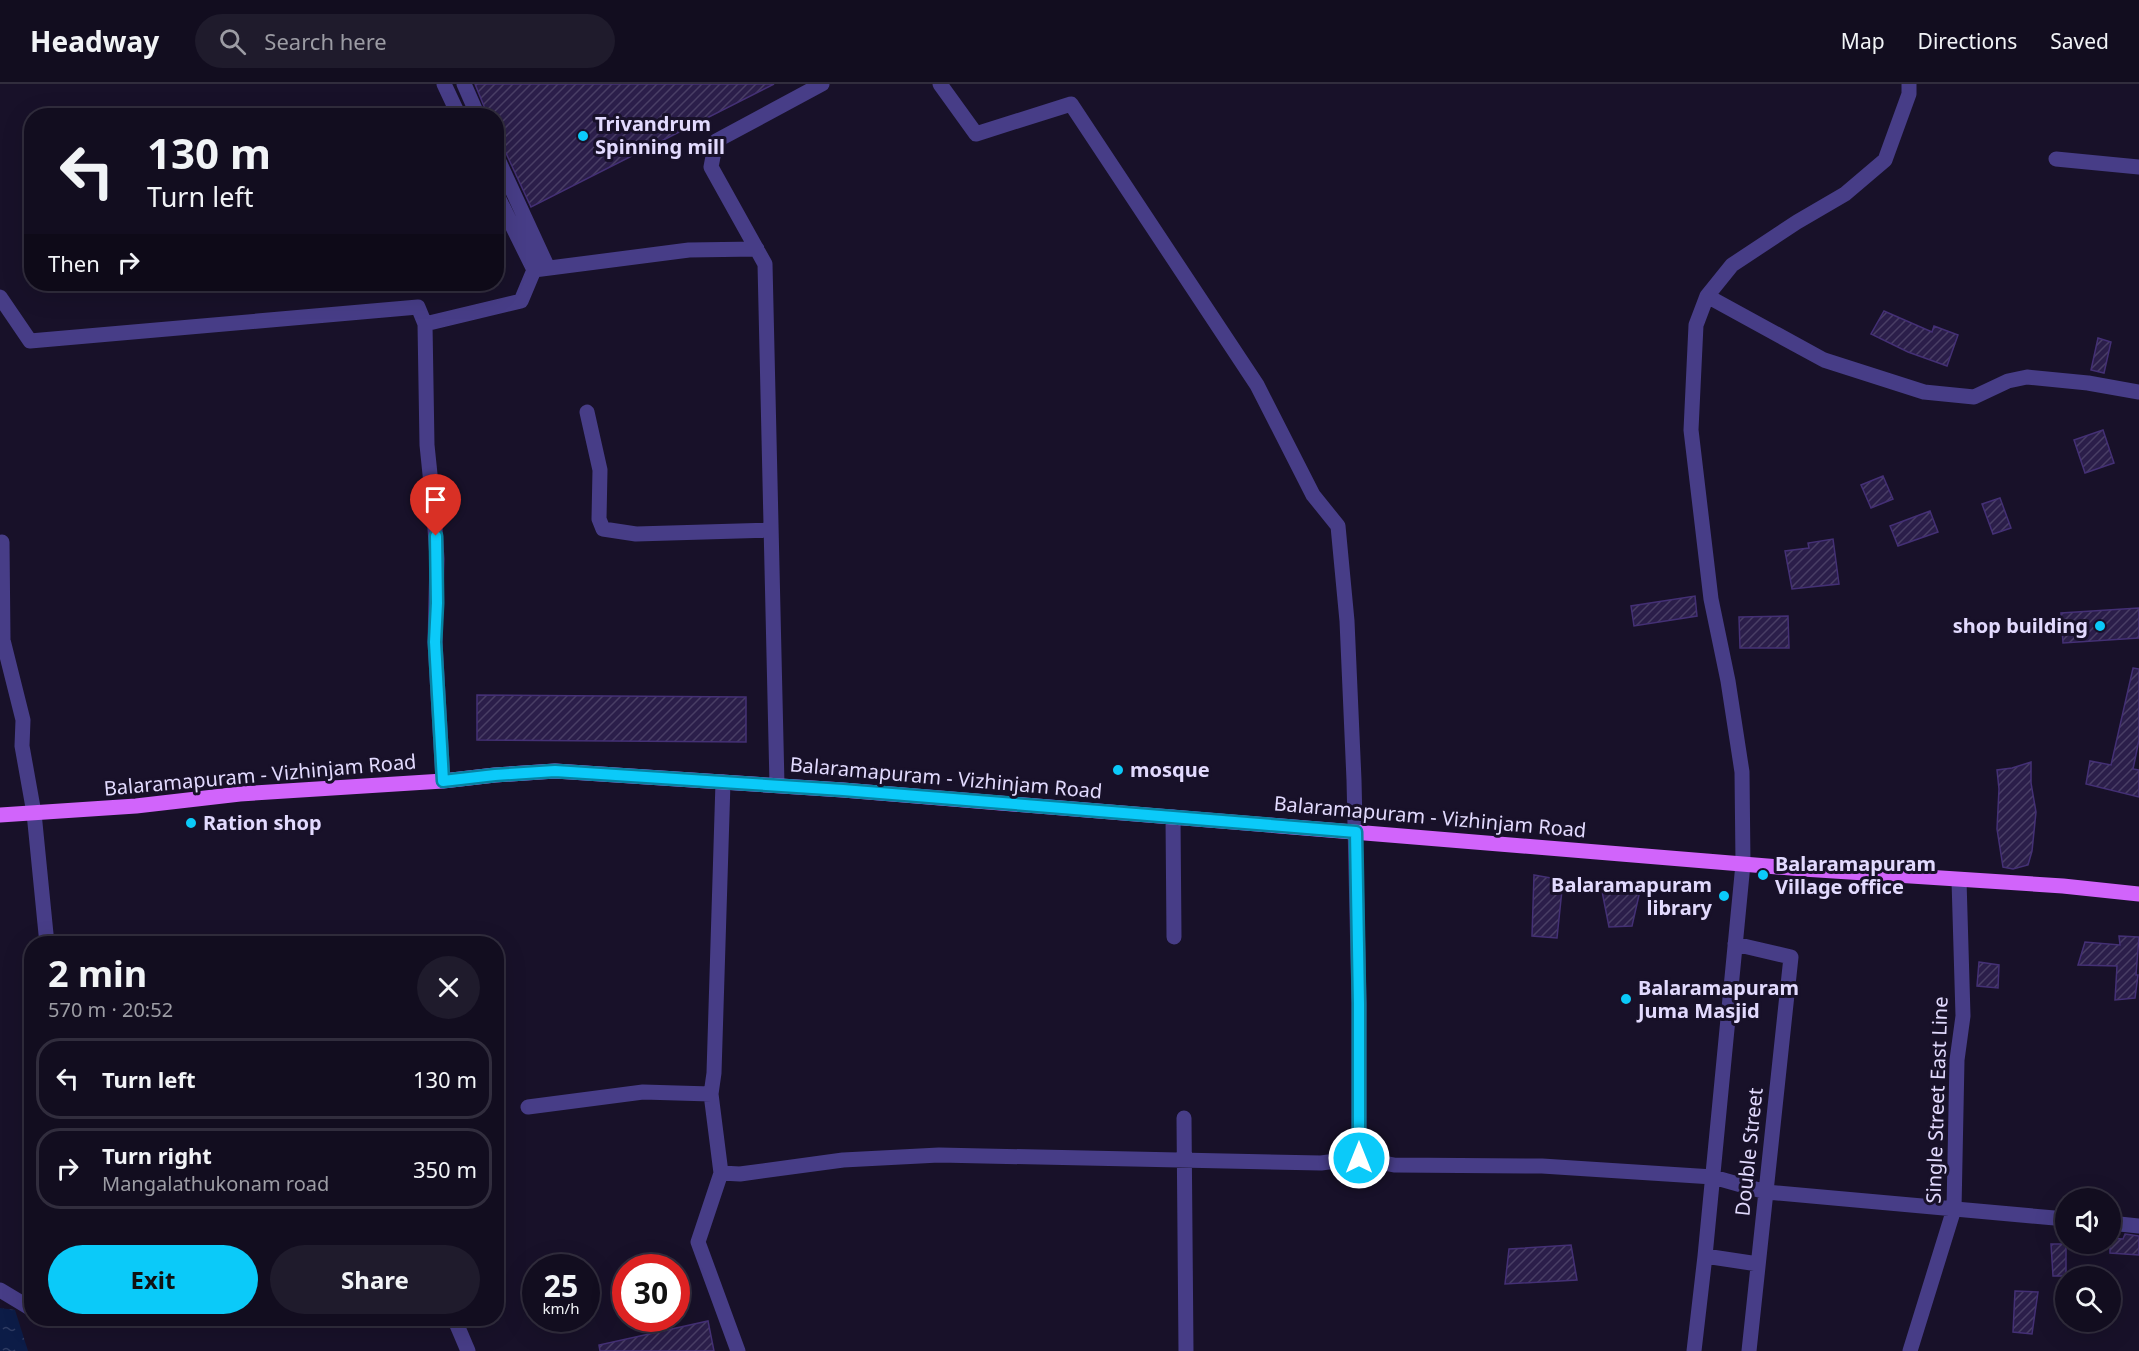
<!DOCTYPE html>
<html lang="en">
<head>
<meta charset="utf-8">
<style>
	body { margin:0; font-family:"Noto Sans",sans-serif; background:#1f1b2c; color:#f1f3f6; height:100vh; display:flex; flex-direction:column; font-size:22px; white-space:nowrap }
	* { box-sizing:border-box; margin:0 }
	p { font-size:20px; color:#9c9ca4 }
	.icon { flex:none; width:33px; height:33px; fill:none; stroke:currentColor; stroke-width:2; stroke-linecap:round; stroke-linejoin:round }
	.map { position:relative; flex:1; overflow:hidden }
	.details { position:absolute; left:24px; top:852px; width:480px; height:390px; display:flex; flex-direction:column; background:#120d1f; border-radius:24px; box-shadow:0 6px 24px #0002,0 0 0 2px #312d3d }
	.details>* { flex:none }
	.banner { position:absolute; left:24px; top:24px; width:480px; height:183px; border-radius:24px; box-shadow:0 6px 24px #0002,0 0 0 2px #312d3d; background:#120d1f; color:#f1f3f6; overflow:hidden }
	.tools { position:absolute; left:2055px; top:1104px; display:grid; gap:12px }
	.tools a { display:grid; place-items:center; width:66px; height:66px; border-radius:50%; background:#120d1f; box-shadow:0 6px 24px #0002,0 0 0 2px #312d3d; font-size:30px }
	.speed { position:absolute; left:522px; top:1170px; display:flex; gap:12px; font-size:30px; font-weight:700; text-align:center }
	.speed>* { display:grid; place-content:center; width:78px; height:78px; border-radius:50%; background:#120d1f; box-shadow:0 6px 24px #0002,0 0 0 2px #312d3d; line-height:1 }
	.speed small { font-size:15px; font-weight:400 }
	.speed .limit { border:9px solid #d22; background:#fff; color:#111 }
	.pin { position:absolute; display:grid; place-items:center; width:51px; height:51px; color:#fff; margin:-62px -26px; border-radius:50% 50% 50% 0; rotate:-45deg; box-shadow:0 0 6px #0007 }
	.pin .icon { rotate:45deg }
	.me { position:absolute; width:66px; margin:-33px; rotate:0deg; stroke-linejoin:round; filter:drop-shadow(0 0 4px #0008) }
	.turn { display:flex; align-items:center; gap:21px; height:126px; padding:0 24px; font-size:27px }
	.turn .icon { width:78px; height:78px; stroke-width:2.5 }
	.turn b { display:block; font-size:42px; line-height:51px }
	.then { display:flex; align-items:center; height:57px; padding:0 24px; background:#0003; gap:12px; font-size:22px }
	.round { display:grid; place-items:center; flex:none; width:63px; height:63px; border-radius:32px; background:#1f1b2c }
	.headline { display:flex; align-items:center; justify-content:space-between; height:102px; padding:0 24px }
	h1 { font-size:36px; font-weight:700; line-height:45px }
	.action { display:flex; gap:12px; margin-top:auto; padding:12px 24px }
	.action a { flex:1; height:69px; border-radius:36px; background:#0bcaf9; color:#111; font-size:24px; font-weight:700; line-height:69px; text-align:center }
	.action a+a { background:#1f1b2c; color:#f1f3f6 }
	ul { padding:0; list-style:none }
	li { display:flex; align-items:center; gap:18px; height:81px; margin:0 12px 9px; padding:0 12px; border:3px solid #312d3d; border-radius:24px }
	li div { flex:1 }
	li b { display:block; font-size:22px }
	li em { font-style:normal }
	header { display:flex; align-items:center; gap:36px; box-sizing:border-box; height:84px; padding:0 30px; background:#120d1f; border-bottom:2px solid #312d3d }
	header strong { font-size:28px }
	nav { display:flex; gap:33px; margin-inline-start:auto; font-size:21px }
	.search { width:420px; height:54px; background:#1f1b2c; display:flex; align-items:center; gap:15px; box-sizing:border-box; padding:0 21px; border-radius:33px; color:#9c9ca4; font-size:22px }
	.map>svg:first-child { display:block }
	.water { fill:url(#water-ripples) }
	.building { fill:url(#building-hatch); stroke:#443075; stroke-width:1.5 }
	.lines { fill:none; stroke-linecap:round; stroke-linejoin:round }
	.minor { stroke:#473d87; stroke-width:15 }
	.major { stroke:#d164fb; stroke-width:15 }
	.route-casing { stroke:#0783a2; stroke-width:15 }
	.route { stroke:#0bcaf9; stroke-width:10 }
	.poi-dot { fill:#0bcaf9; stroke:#181129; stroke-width:2 }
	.labels { text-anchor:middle; stroke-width:6; stroke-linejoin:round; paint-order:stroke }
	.poi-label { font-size:20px; font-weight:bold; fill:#e2dafe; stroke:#181129; text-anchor:start }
	.street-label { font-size:20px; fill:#e2dafe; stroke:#181129 }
</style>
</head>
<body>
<header>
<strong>Headway</strong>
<div class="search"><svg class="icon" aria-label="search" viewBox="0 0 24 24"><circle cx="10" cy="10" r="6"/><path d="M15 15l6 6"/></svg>Search here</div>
<nav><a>Map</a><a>Directions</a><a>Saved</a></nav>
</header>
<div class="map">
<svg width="2139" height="1267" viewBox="0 0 2139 1267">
	<defs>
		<pattern id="water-ripples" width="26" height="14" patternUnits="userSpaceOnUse" patternTransform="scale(1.5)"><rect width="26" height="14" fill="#0c1c47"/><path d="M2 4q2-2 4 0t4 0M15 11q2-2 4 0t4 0" fill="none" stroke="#2f3c63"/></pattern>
		<pattern id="building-hatch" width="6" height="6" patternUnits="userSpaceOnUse" patternTransform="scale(1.5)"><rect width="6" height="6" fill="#2b1e4a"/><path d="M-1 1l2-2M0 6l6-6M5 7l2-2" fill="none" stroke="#493e65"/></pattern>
	</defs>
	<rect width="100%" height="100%" fill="#181129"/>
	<!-- water -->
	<path class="water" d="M 0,1224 L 15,1226 L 28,1267 L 0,1267 Z"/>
	<!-- building -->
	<path class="building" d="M 475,0 L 774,0 L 531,123 L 505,67 L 496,61 L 496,32 L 488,32 Z
		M 1884,227 L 1932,248 L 1934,242 L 1958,251 L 1947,282 L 1908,268 L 1871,250 Z
		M 2098,254 L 2111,258 L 2104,289 L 2091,286 Z
		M 2103,346 L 2114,379 L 2085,389 L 2074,356 Z
		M 1883,392 L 1893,415 L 1871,424 L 1861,401 Z
		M 2000,414 L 2011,444 L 1993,450 L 1982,420 Z
		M 1930,427 L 1938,448 L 1898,462 L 1890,442 Z
		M 1833,455 L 1839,500 L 1792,505 L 1785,467 L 1809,464 L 1808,459 Z
		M 1695,512 L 1697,532 L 1634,542 L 1631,522 Z
		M 2139,524 L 2139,554 L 2063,559 L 2061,529 Z
		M 1788,532 L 1789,564 L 1740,564 L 1739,533 Z
		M 2133,584 L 2139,585 L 2139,656 L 2133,685 L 2139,686 L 2139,713 L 2086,700 L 2090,677 L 2111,681 Z
		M 477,611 L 746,613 L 746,658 L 477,656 Z
		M 2031,678 L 2031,699 L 2036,728 L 2032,767 L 2028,781 L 2013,785 L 2003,783 L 1997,745 L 1999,705 L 1997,686 L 2012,684 Z
		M 1534,791 L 1563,796 L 1557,854 L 1532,852 Z
		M 1600,797 L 1642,798 L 1632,842 L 1609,843 Z
		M 2119,852 L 2139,853 L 2136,891 L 2138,891 L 2135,914 L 2115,916 L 2117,882 L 2078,881 L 2085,858 L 2120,861 Z
		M 1979,878 L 1999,881 L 1998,904 L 1977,902 Z
		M 2125,1150 L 2139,1152 L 2139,1171 L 2110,1169 L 2110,1154 L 2123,1155 Z
		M 2051,1160 L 2066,1160 L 2066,1192 L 2053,1192 Z
		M 1571,1161 L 1577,1196 L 1505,1200 L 1509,1165 Z
		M 2015,1207 L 2038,1208 L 2032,1250 L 2013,1248 Z
		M 708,1237 L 714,1267 L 600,1267 L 599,1261 Z"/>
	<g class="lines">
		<!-- minor -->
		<path class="minor" d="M 444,0 L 459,32
			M 464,0 L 478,32
			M 940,0 L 976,50 L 1071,20 L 1257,301 L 1313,411 L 1338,442 L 1347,537 L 1354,696 L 1359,919 L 1359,1074
			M 496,71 L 548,184
			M 2056,75 L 2139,83
			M 534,186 L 689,166 L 757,165
			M 1707,212 L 1824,276 L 1924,308 L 1974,313 L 2008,297 L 2027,293 L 2088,299 L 2139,308
			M 0,213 L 30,257 L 418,223 L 425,240
			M 587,328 L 600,386 L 599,435 L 603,445 L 636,450 L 771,446
			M 2,458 L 3,556 L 23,636 L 22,662 L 34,729 L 47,860
			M 443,697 L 435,558 L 437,475 L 434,429 L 427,361 L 425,240 L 521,217 L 534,186 L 496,109
			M 723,698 L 714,989 L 711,1010 L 721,1089 L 698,1158 L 738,1267
			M 777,701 L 765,180 L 711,83 L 716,57 L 822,0
			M 1173,733 L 1174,853
			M 1735,860 L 1791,873 L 1749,1267
			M 528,1023 L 643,1008 L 711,1010
			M 1184,1034 L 1186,1267
			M 721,1089 L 740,1090 L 843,1076 L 939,1071 L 1321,1079 L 1359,1074 L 1394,1081 L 1542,1082 L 1713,1093 L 1766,1108 L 2066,1135
			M 2110,1139 L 2139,1142
			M 1705,1172 L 1758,1180
			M 0,1206 L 30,1224 L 32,1222
			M 454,1234 L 468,1267
			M 1694,1267 L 1705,1172 L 1743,780 L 1742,688 L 1728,597 L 1711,515 L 1691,346 L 1696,241 L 1707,212 L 1732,181 L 1797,138 L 1845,110 L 1885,76 L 1909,10 L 1909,0
			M 1910,1267 L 1954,1125 L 1957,976 L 1963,932 L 1959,796"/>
		<!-- major -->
		<path class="major" d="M 0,731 L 136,722 L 240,710 L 443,697 L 495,691 L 555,687 L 843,706 L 1803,785 L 2063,802 L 2139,810"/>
	</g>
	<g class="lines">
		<!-- route casing -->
		<g class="route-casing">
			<path id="route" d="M 436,452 L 437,519 L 435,558 L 443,697 L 495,691 L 555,687 L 843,706 L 1356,748 L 1359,920 L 1359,1074"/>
		</g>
		<!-- route -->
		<use href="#route" class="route"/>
	</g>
	<!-- markers -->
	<g class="poi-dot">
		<circle cx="583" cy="52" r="6"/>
		<circle cx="2100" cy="542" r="6"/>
		<circle cx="1118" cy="686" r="6"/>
		<circle cx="191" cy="739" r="6"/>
		<circle cx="1763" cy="791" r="6"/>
		<circle cx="1724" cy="812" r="6"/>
		<circle cx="1626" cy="915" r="6"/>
	</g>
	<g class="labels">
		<!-- poi labels -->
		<g class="poi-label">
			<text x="595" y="47">Trivandrum<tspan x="595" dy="23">Spinning mill</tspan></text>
			<text x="2088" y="549" text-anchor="end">shop building</text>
			<text x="1130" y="693">mosque</text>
			<text x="203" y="746">Ration shop</text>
			<text x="1775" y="787">Balaramapuram<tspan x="1775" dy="23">Village office</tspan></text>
			<text x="1712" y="808" text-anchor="end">Balaramapuram<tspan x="1712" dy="23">library</tspan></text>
			<text x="1638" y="911">Balaramapuram<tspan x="1638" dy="23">Juma Masjid</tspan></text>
		</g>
		<!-- street labels -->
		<g class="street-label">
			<text transform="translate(260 691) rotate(-5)" y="7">Balaramapuram - Vizhinjam Road</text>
			<text transform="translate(946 694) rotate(5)" y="7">Balaramapuram - Vizhinjam Road</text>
			<text transform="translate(1430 733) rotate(5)" y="7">Balaramapuram - Vizhinjam Road</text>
			<text transform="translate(1937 1016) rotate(-88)" y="7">Single Street East Line</text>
			<text transform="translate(1749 1068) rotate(-84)" y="7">Double Street</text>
		</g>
	</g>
</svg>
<div class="tools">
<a><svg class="icon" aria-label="sound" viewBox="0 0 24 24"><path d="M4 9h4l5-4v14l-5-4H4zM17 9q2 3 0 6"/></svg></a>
<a><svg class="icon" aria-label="search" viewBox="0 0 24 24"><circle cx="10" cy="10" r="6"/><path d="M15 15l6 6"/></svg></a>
</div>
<div class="speed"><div>25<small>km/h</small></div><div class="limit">30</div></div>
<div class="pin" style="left:436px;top:452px;background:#d93025"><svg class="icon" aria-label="arrive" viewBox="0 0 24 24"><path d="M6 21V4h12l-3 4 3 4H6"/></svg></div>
<svg class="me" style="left:1359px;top:1074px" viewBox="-20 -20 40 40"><circle r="17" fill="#0bcaf9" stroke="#fff" stroke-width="3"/><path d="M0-11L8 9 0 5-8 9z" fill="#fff"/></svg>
<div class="banner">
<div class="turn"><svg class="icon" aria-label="left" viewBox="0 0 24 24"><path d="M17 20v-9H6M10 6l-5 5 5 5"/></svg><div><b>130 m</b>Turn left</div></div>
<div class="then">Then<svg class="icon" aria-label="right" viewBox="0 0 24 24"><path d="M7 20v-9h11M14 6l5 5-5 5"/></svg></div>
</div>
<section class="details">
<div class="headline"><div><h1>2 min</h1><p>570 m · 20:52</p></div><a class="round"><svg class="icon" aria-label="close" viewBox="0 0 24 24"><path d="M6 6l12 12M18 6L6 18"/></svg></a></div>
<ul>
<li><svg class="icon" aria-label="left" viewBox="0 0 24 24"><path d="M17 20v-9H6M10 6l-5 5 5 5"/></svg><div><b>Turn left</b></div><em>130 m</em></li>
<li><svg class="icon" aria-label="right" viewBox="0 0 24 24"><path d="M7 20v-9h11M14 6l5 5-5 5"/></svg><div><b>Turn right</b><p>Mangalathukonam road</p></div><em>350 m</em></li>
</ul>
<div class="action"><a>Exit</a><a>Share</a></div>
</section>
</div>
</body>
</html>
